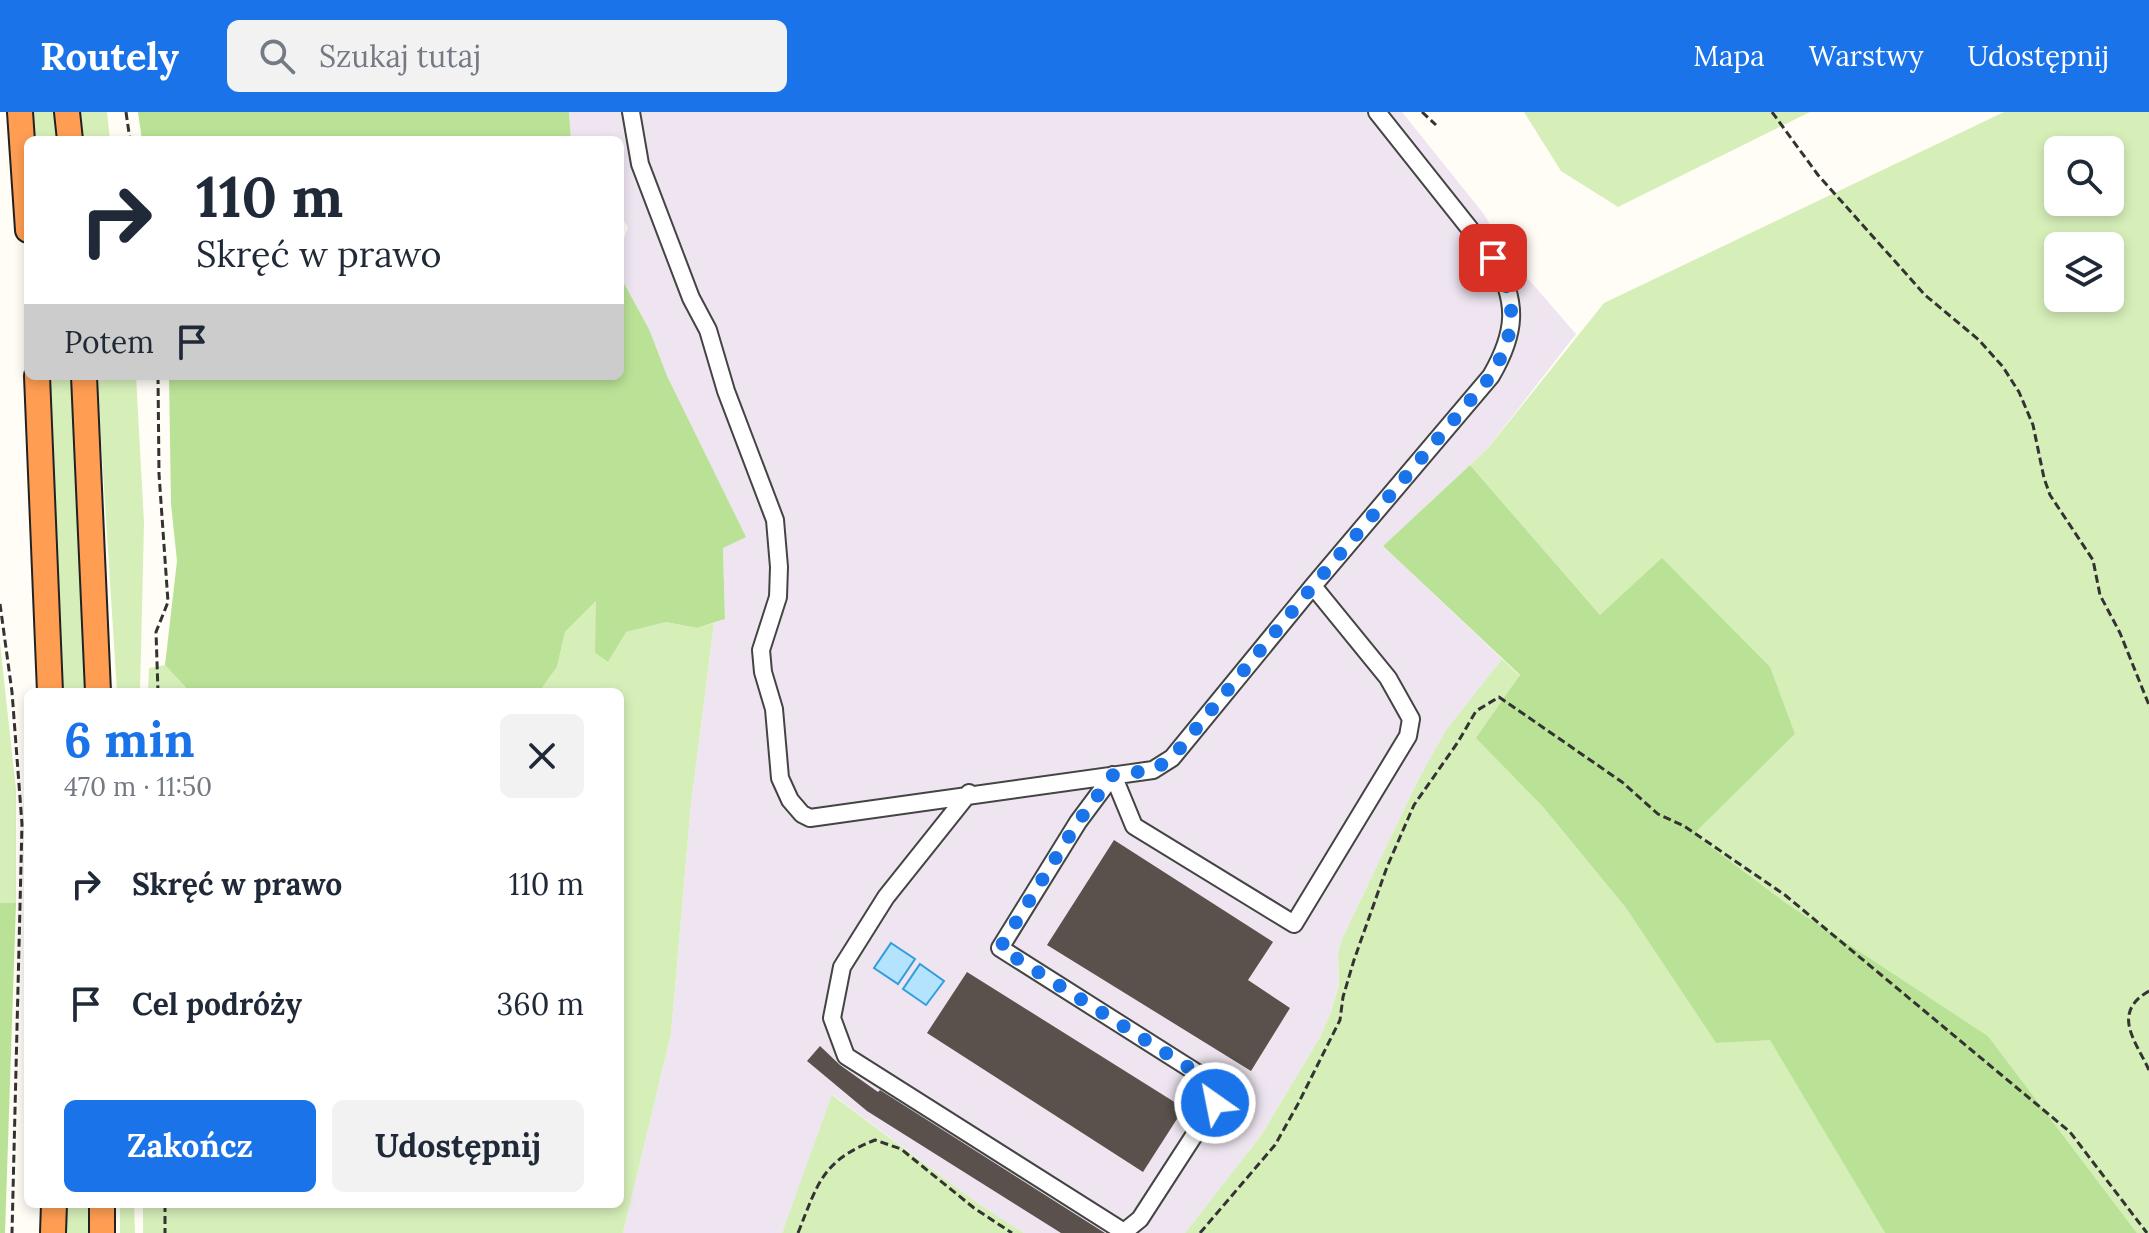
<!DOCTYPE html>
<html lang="pl">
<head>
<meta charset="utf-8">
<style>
	body { margin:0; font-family:Lora,serif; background:#f2f2f3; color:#1f2937; height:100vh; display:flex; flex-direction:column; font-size:30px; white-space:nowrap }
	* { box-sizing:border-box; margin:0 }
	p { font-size:26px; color:#747a83 }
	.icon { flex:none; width:44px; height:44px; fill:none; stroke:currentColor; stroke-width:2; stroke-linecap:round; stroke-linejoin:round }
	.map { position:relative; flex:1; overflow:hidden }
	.details { position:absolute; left:24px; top:576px; width:600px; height:520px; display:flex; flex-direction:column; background:#fff; border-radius:12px; box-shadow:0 4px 12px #0003 }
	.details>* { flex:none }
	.banner { position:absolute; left:24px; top:24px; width:600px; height:244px; border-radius:12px; box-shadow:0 4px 12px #0003; background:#fff; color:#1f2937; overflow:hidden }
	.tools { position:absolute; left:2044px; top:24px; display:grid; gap:16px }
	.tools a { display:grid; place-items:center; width:80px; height:80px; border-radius:12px; background:#fff; box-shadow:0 4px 12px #0003; font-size:40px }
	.pin { position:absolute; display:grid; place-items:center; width:68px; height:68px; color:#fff; margin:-34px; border-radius:16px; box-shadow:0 4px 12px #0006 }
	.me { position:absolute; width:88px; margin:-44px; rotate:327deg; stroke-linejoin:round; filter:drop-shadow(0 0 6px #0008) }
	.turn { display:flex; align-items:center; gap:28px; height:168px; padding:0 40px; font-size:36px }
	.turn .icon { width:104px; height:104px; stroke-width:2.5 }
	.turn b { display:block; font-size:56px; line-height:68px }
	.then { display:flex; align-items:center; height:76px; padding:0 40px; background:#0003; gap:16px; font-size:30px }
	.round { display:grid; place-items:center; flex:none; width:84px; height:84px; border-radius:12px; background:#f2f2f3 }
	.headline { display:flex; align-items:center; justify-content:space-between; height:136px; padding:0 40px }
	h1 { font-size:48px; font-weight:700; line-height:60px; color:#1a73e8 }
	.cta { display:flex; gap:16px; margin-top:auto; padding:16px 40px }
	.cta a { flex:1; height:92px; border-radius:12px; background:#1a73e8; color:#fff; font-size:32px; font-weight:700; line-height:92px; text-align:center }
	.cta a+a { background:#f2f2f3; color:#1f2937 }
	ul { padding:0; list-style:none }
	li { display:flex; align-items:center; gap:24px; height:120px; padding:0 40px }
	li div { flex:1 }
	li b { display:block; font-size:30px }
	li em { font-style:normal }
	header { display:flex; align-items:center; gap:48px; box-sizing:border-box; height:112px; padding:0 40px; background:#1a73e8; color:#fff }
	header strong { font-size:38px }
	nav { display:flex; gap:44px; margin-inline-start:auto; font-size:28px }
	.search { width:560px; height:72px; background:#f2f2f3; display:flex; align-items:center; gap:20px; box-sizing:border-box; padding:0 28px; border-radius:12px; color:#747a83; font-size:30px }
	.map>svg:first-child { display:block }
	.industrial { fill:#eee5f0 }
	.green { fill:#d6efb9; fill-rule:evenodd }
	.forest { fill:#bae296 }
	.water { fill:#b3e3fd; stroke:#329ddc; stroke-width:2 }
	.building { fill:#5b514c }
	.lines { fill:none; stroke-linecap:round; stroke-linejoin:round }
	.minor-casing { stroke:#444; stroke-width:20 }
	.highway-casing { stroke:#222; stroke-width:28 }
	.path { stroke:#333; stroke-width:3; stroke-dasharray:8 4; stroke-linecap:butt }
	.minor { stroke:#fff; stroke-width:16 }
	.highway { stroke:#ff9d53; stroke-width:24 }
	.route { stroke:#1a73e8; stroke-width:14; stroke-dasharray:0 25.2 }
</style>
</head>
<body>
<header>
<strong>Routely</strong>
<div class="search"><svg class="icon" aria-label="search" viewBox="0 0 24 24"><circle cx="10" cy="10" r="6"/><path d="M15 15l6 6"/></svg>Szukaj tutaj</div>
<nav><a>Mapa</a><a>Warstwy</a><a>Udostępnij</a></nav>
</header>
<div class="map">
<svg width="2149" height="1121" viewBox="0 0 2149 1121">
	<rect width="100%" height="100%" fill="#fffdf5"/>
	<!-- industrial -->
	<path class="industrial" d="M 569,0 L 1402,0 L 1483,101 L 1511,147 L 1576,222 L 1488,336 L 1383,434 L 1502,547 L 1446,618 L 1418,668 L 1342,827 L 1338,840 L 1339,871 L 1331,900 L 1320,925 L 1262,1022 L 1185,1121 L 1024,1121 L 979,1092 L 833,983 L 782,1121 L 623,1121 L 671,922 L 691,692 L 714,511 L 725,507 L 723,436 L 649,217 L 620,164 L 620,139 L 628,115 L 620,103 L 620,28 L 571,28 Z"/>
	<!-- green -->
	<path class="green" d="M 31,0 L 55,0 L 57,28 L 33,28 Z
		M 81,0 L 107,0 L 110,28 L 82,28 Z
		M 1524,0 L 1810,0 L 1618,95 L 1561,59 Z
		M 2004,0 L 2149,0 L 2149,1121 L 2137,1121 L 1988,924 L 1786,791 L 1694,722 L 1795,622 L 1600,503 L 1470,353 L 1488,336 L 1604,191 ZM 2058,38 L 2110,38 L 2110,90 L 2058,90 ZM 2058,134 L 2110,134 L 2110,186 L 2058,186 Z
		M 48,264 L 72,264 L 86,580 L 60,580 Z
		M 97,264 L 136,264 L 144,411 L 140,580 L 117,580 Z
		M 597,488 L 595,541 L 608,550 L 625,520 L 666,510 L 697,516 L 714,511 L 691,692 L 671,922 L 623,1121 L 143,1121 L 143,1092 L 620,1092 L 620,580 L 539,580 L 557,555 L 565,520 Z
		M 0,531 L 16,678 L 16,791 L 0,791 Z
		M 1502,547 L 1520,564 L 1477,626 L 1543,695 L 1626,796 L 1716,931 L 1770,927 L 1885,1121 L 1185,1121 L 1262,1022 L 1320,925 L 1331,900 L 1339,872 L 1338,840 L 1342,827 L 1418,668 L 1446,618 Z
		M 165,553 L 190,580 L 148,580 L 149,556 Z
		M 832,983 L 979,1092 L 1024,1121 L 782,1121 Z
		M 64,1092 L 91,1092 L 90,1121 L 64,1121 Z
		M 120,1092 L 134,1092 L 135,1121 L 120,1121 Z"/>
	<!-- forest -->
	<path class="forest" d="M 138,0 L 569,0 L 571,28 L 142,28 Z
		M 620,164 L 649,217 L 667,264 L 746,425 L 723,436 L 725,507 L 697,516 L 666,510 L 626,520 L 608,550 L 595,541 L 596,489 L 565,520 L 557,555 L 539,580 L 190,580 L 165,553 L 177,449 L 171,392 L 169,264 L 620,264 Z
		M 1470,353 L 1600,503 L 1662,446 L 1770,555 L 1795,622 L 1694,722 L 1786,791 L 1988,924 L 2137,1121 L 1885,1121 L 1770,928 L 1716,931 L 1626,796 L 1543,695 L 1476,626 L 1520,563 L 1383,434 Z
		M 0,791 L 16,791 L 5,1121 L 0,1121 Z"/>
	<!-- water -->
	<path class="water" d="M 891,831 L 915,847 L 898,872 L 874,856 Z
		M 920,852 L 944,869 L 926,893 L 903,877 Z"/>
	<!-- building -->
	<path class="building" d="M 1114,728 L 1273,830 L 1248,868 L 1290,896 L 1251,959 L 1047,833 Z
		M 967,860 L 1184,996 L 1143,1060 L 927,921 Z
		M 820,934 L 840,953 L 878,980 L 880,978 L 1105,1121 L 1061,1121 L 867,999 L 807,949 Z"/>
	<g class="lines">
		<!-- minor casing -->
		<g class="minor-casing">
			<path id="minor" d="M 631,0 L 640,52 L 691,186 L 708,218 L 726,279 L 775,408 L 779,455 L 778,485 L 761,538 L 763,560 L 774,597 L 780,666 L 790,688 L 802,702 L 810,706 L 1153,658 L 1172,646 L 1313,474 L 1491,264 C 1516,221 1519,190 1493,146 L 1377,0
				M 1113,663 L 1134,714 L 1294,812 L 1408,624 L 1411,607 L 1388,566 L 1313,474
				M 969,681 L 886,785 L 842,855 L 832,906 L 846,944 L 1124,1120 L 1140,1107 L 1215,991 L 1213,971 L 1000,836 L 1078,710 L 1113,663"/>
		</g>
		<!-- highway casing -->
		<g class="highway-casing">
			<path id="highway" d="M 20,0 L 28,118
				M 67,0 L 70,28
				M 37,264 L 50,580
				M 84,264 L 98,580
				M 53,1121 L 54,1092
				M 102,1121 L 102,1092"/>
		</g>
		<!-- path -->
		<path class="path" d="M 126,0 L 130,28
			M 1422,0 L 1436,13
			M 1772,0 L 1818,63 L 1925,183 L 1979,228 L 2003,255 L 2019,280 L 2033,313 L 2044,366 L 2050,383 L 2093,448 L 2100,483 L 2120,521 L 2149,593
			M 158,264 L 159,362 L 168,490 L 156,520 L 158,580
			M 0,492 L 12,580 L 22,712 L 12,1121
			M 2149,879 C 2111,901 2135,928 2149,958
			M 165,1092 L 165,1121
			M 798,1121 C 818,1071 822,1049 875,1028 L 901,1037 L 974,1096 L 1012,1121
			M 1200,1121 L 1275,1033 L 1298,992 L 1340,908 L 1343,885 L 1354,848 L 1387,755 L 1414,693 L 1458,630 L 1476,599 L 1499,585 L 1622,670 L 1658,702 L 1684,714 L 1785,783 L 2070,1020 L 2147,1121"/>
		<!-- minor -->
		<use href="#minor" class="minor"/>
		<!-- highway -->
		<use href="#highway" class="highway"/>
	</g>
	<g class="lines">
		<!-- route -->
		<path class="route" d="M 1215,991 L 1213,971 L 1000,836 L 1078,710 L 1113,663 L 1153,658 L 1172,646 L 1313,474 L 1491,264 C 1516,221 1519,190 1493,146"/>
	</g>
</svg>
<div class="tools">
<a><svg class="icon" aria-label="search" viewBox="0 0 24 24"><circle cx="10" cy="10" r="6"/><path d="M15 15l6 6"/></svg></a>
<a><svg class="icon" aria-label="layers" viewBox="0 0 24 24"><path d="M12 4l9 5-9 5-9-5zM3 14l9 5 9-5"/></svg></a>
</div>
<div class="pin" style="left:1493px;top:146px;background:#d93025"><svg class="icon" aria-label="arrive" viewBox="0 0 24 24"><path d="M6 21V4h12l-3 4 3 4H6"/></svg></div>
<svg class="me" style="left:1215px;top:991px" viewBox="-20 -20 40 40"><circle r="17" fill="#1a73e8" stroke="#fff" stroke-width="3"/><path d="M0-11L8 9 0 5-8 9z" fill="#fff"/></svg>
<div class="banner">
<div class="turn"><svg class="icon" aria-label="right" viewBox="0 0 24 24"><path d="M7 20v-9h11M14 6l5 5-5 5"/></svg><div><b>110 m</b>Skręć w prawo</div></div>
<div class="then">Potem<svg class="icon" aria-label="arrive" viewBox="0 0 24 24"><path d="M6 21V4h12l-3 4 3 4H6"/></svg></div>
</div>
<section class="details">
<div class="headline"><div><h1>6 min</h1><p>470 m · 11:50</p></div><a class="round"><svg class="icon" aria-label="close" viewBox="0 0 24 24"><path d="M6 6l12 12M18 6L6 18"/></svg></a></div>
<ul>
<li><svg class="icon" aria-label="right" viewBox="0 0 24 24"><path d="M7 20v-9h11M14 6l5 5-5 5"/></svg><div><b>Skręć w prawo</b></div><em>110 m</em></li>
<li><svg class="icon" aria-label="arrive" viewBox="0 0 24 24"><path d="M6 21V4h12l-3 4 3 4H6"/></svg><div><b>Cel podróży</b></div><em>360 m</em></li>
</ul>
<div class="cta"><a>Zakończ</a><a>Udostępnij</a></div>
</section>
</div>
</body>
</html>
